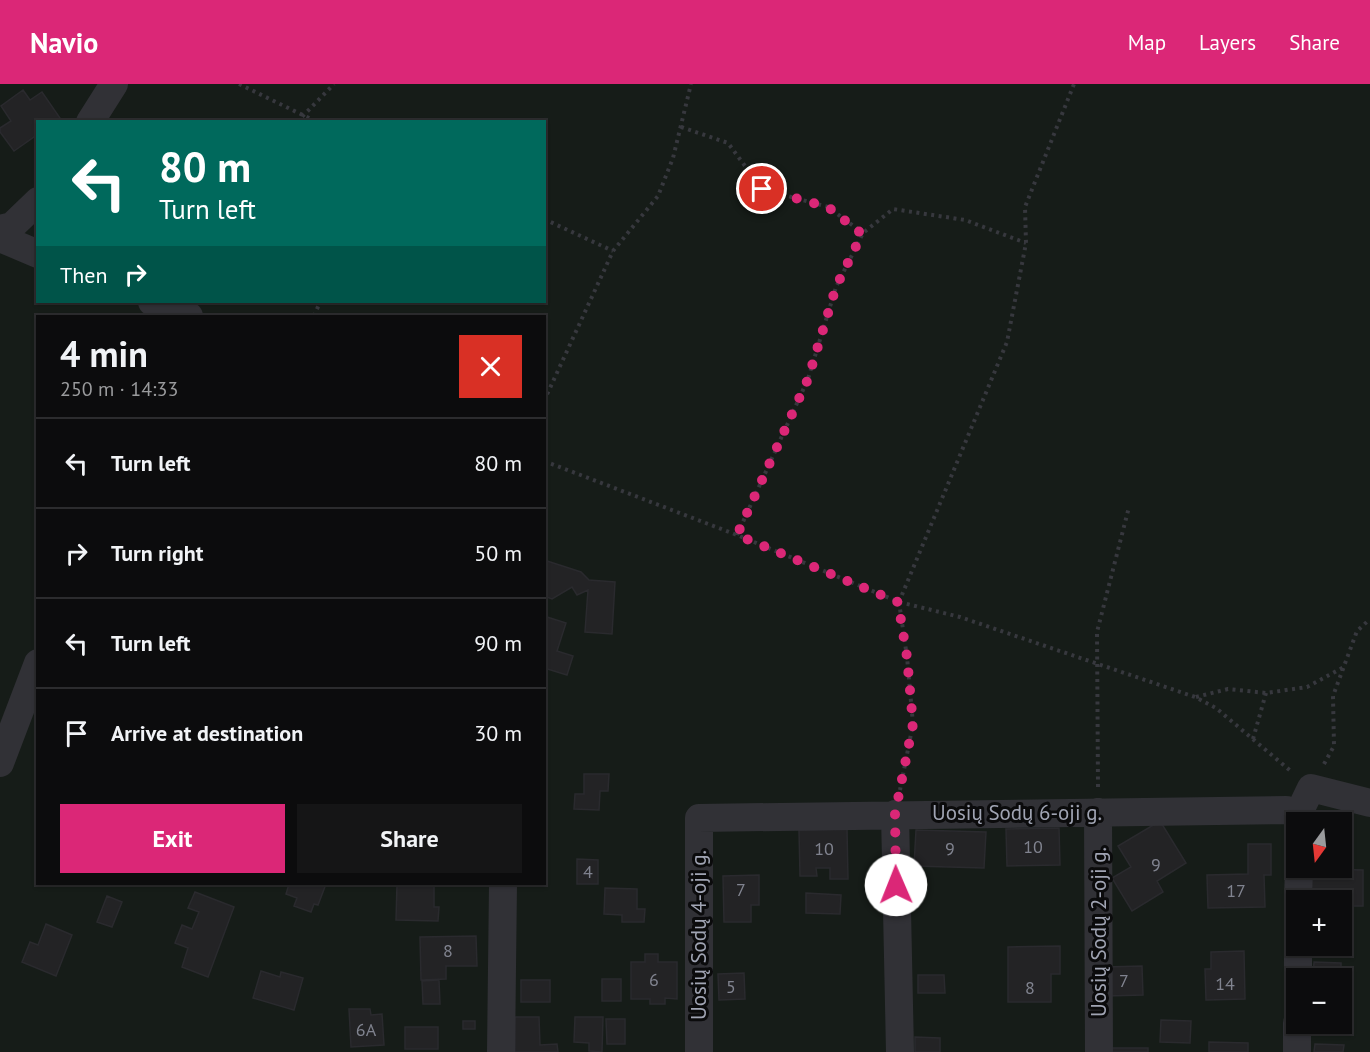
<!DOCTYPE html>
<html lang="en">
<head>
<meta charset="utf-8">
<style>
	body { margin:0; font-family:"PT Sans",sans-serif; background:#151516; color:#f1f3f6; height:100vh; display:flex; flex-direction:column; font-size:22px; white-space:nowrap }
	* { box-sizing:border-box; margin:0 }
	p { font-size:20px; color:#9a9b9d }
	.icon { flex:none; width:33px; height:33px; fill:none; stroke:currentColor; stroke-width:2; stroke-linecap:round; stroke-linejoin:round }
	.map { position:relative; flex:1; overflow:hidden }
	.sheet { position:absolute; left:36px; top:231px; width:510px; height:570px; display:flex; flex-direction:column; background:#0c0c0d; border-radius:0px; box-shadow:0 2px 4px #0004,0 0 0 2px #2c2c2e }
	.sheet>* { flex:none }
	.hud { position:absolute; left:36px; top:36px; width:510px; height:183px; border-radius:0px; box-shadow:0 2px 4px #0004,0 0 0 2px #2c2c2e; background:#00695c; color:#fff; overflow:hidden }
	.needle { width:39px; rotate:195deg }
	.fabs { position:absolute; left:1286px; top:728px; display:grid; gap:12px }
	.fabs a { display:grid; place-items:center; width:66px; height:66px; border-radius:0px; background:#0c0c0d; box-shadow:0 2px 4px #0004,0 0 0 2px #2c2c2e; font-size:30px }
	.pin { position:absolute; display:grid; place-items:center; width:51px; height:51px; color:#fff; margin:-26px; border:3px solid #fff; border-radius:50%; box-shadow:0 2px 6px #0007 }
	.me { position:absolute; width:66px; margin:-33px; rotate:359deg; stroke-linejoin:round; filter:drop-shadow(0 0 4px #0008) }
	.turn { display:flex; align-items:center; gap:21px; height:126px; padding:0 24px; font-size:27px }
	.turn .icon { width:78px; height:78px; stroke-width:2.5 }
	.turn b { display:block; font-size:42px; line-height:51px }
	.then { display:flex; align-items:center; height:57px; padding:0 24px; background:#0003; gap:12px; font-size:22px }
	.round { display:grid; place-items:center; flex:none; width:63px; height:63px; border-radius:0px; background:#151516 }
	.head { display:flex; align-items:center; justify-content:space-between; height:102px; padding:0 24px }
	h1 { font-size:36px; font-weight:700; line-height:45px }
	.cta { display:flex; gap:12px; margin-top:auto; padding:12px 24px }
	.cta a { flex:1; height:69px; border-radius:0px; background:#db2777; color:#fff; font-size:24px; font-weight:700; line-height:69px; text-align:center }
	.cta a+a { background:#151516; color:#f1f3f6 }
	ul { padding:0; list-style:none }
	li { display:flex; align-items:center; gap:18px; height:90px; padding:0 24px; border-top:2px solid #2c2c2e }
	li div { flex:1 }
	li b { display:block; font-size:22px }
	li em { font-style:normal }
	header { display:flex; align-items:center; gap:36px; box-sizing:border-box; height:84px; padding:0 30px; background:#db2777; color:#fff }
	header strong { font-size:28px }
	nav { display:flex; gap:33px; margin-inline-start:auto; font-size:21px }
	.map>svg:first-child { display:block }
	.green { fill:#161c18; fill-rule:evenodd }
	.building { fill:#232325; stroke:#2a2a2e; stroke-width:1.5 }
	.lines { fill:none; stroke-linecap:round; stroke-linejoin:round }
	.path { stroke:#37383e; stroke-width:4; stroke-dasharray:3 4.5; stroke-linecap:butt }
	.minor { stroke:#313136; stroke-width:28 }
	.route { stroke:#db2777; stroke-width:10; stroke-dasharray:0 18 }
	.labels { text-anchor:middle; stroke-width:6; stroke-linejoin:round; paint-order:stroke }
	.number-label { font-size:18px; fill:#80838f }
	.street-label { font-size:21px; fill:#a0a4b3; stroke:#0b0b0c }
</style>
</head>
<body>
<header>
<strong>Navio</strong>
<nav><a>Map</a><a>Layers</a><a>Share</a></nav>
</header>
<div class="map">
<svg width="1370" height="968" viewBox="0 0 1370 968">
	<rect width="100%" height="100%" fill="#101011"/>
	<!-- green -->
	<path class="green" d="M 0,0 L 1370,0 L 1370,968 L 0,968 ZM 38,38 L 544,38 L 544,218 L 38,218 ZM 38,232 L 544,232 L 544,800 L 38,800 ZM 1296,738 L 1341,738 L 1341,783 L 1296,783 ZM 1296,816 L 1341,816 L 1341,861 L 1296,861 ZM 1296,894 L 1341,894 L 1341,939 L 1296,939 Z"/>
	<!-- building -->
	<path class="building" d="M 23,6 L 30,16 L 42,8 L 60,34 L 55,38 L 38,38 L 38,50 L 14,67 L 0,48 L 0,44 L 11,37 L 1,22 Z
		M 544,476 L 581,488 L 589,496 L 615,498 L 612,550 L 585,548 L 588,506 L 577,511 L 572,503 L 552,515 L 544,512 Z
		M 544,532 L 566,539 L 557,567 L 573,572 L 567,591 L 544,584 Z
		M 584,690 L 609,690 L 608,707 L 600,707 L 599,726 L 574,725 L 575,710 L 584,710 Z
		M 1160,737 L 1186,779 L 1157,797 L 1163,808 L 1132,827 L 1112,794 L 1131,783 L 1118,762 Z
		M 1059,744 L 1060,781 L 1007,782 L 1006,745 Z
		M 847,745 L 848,795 L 830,795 L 830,784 L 816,784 L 817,792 L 800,792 L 799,746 Z
		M 916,746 L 986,748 L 984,784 L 914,782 Z
		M 1248,760 L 1271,760 L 1271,791 L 1264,791 L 1265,823 L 1208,824 L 1207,791 L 1248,790 Z
		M 577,775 L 598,776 L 598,800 L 577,800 Z
		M 1311,785 L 1363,786 L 1363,822 L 1341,822 L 1341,816 L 1310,816 Z
		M 759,791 L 759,821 L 751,821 L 751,838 L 724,838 L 723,792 Z
		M 289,800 L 326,800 L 318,821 L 314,820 L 311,828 L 294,822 L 297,814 L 286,810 Z
		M 397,800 L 434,800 L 434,823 L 439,823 L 438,837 L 396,836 Z
		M 605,804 L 637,805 L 637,825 L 645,825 L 644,838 L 622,838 L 622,831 L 604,830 Z
		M 195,808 L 234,823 L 208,893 L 182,883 L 188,864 L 175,859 L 182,841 L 192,845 L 199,828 L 188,824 Z
		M 806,809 L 841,811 L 840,830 L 806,829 Z
		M 107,812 L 122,818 L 112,843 L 97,838 Z
		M 46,840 L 72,851 L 56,892 L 22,878 L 30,858 L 38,861 Z
		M 476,852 L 477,882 L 446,882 L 446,895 L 421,896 L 420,853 Z
		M 1060,862 L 1060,890 L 1051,890 L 1051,918 L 1008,918 L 1008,863 Z
		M 1244,867 L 1245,915 L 1206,916 L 1205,885 L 1211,885 L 1211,868 Z
		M 645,870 L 658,870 L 658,878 L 677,878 L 677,915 L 665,914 L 665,920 L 650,920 L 650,915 L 631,915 L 631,878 L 645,878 Z
		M 1314,878 L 1341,879 L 1341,894 L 1313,894 Z
		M 1142,882 L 1143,911 L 1106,912 L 1105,883 Z
		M 261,887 L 280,893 L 281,888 L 303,894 L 294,926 L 253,914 Z
		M 744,889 L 745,915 L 719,916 L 718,890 Z
		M 918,891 L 944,891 L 945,909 L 918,909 Z
		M 602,895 L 621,895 L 621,917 L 602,917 Z
		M 439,896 L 440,920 L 423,920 L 422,897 Z
		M 521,896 L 550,896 L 550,918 L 521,918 Z
		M 349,925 L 370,925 L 371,931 L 382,930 L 384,961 L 351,963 Z
		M 515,933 L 539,933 L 540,961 L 557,960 L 558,968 L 515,968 Z
		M 575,933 L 603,933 L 602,968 L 589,967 L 589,959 L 574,958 Z
		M 606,935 L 625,935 L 625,960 L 607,960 Z
		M 1161,936 L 1191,937 L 1190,959 L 1160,958 Z
		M 463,937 L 475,937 L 475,945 L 463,945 Z
		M 405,943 L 438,943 L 438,965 L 405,965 Z
		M 915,953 L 940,954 L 940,968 L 915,968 Z
		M 1209,958 L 1248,959 L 1248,968 L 1209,968 Z
		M 1315,960 L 1344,961 L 1343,968 L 1314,968 Z
		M 1111,964 L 1148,964 L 1148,968 L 1111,968 Z"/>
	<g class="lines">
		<!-- path -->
		<path class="path" d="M 239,0 L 317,38
			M 297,38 L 334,0
			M 681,43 L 728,59 L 762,105 L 828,123 L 863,149
			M 544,135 L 613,167
			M 314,232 L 320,218
			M 544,317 L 613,167 L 658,112 L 673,74 L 691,0
			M 544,377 L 737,451 L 899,518 L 960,533 L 1195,613 L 1216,624 L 1293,689
			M 737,451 L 808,295 L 836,203 L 863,149 L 893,125 L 965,136 L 1026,159
			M 899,518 L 1007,258 L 1026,159 L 1025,123 L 1074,0
			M 899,518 L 907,573 L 913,640 L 900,706
			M 1196,613 L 1228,605 L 1266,609 L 1307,603 L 1344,583
			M 1253,655 L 1266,609
			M 1324,680 L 1334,662 L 1333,612 L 1357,547 L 1370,535
			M 1098,703 L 1097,548 L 1129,423"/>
		<!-- minor -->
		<path class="minor" d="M 90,38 L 114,0
			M 0,145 L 12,142 L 38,117
			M 0,154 L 38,170
			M 152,218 L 189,232
			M 0,679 L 38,579
			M 1098,728 L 1099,968
			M 895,730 L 900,968
			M 1299,738 L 1299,729 L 1311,704 L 1370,719
			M 1298,816 L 1299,783
			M 1298,894 L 1298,861
			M 501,968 L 503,800
			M 699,968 L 699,734 L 1286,726 L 1299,729
			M 1297,968 L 1297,939"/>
	</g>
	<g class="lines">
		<!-- route -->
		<path class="route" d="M 762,105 L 828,123 L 862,150 L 836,203 L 808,295 L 737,451 L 898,518 L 907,573 L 913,640 L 895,730 L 896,801"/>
	</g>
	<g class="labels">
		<!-- number labels -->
		<g class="number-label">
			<text x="1033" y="769">10</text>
			<text x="824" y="771">10</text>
			<text x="950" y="771">9</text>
			<text x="1156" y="787">9</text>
			<text x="588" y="794">4</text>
			<text x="741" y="812">7</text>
			<text x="1236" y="813">17</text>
			<text x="448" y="873">8</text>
			<text x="654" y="902">6</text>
			<text x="1124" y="903">7</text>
			<text x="1225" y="906">14</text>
			<text x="731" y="909">5</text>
			<text x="1030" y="910">8</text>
			<text x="366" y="952">6A</text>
		</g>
		<!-- street labels -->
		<g class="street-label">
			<text x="1017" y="736">Uosių Sodų 6-oji g.</text>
			<text transform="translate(1099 848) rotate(-90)" y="7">Uosių Sodų 2-oji g.</text>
			<text transform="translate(699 851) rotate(-90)" y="7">Uosių Sodų 4-oji g.</text>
		</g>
	</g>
</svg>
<div class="fabs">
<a><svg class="needle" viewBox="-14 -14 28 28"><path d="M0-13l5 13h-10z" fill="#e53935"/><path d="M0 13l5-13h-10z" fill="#9a9b9d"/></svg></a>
<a>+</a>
<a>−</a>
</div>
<div class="pin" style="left:762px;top:105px;background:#d93025"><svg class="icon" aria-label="arrive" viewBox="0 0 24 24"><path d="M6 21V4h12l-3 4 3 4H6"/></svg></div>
<svg class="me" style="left:896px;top:801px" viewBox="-20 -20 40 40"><circle r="19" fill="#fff"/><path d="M0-13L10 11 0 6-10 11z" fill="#db2777"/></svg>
<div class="hud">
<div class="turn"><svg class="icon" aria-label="left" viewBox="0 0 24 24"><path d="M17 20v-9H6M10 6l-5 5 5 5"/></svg><div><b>80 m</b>Turn left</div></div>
<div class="then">Then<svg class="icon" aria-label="right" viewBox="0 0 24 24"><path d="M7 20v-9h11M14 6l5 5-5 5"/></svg></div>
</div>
<section class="sheet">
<div class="head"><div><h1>4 min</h1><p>250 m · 14:33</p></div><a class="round" style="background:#d93025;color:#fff"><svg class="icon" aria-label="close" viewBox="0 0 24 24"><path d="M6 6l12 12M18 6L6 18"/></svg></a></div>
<ul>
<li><svg class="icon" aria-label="left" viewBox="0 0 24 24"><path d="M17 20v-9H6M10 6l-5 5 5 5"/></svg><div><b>Turn left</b></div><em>80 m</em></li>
<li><svg class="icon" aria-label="right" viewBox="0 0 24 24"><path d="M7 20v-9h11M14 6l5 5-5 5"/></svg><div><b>Turn right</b></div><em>50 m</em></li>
<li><svg class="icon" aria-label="left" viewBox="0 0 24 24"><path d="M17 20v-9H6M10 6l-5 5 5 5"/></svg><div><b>Turn left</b></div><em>90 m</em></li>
<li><svg class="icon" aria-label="arrive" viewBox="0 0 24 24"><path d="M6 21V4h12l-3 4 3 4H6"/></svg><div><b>Arrive at destination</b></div><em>30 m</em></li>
</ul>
<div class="cta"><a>Exit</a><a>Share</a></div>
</section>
</div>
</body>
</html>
